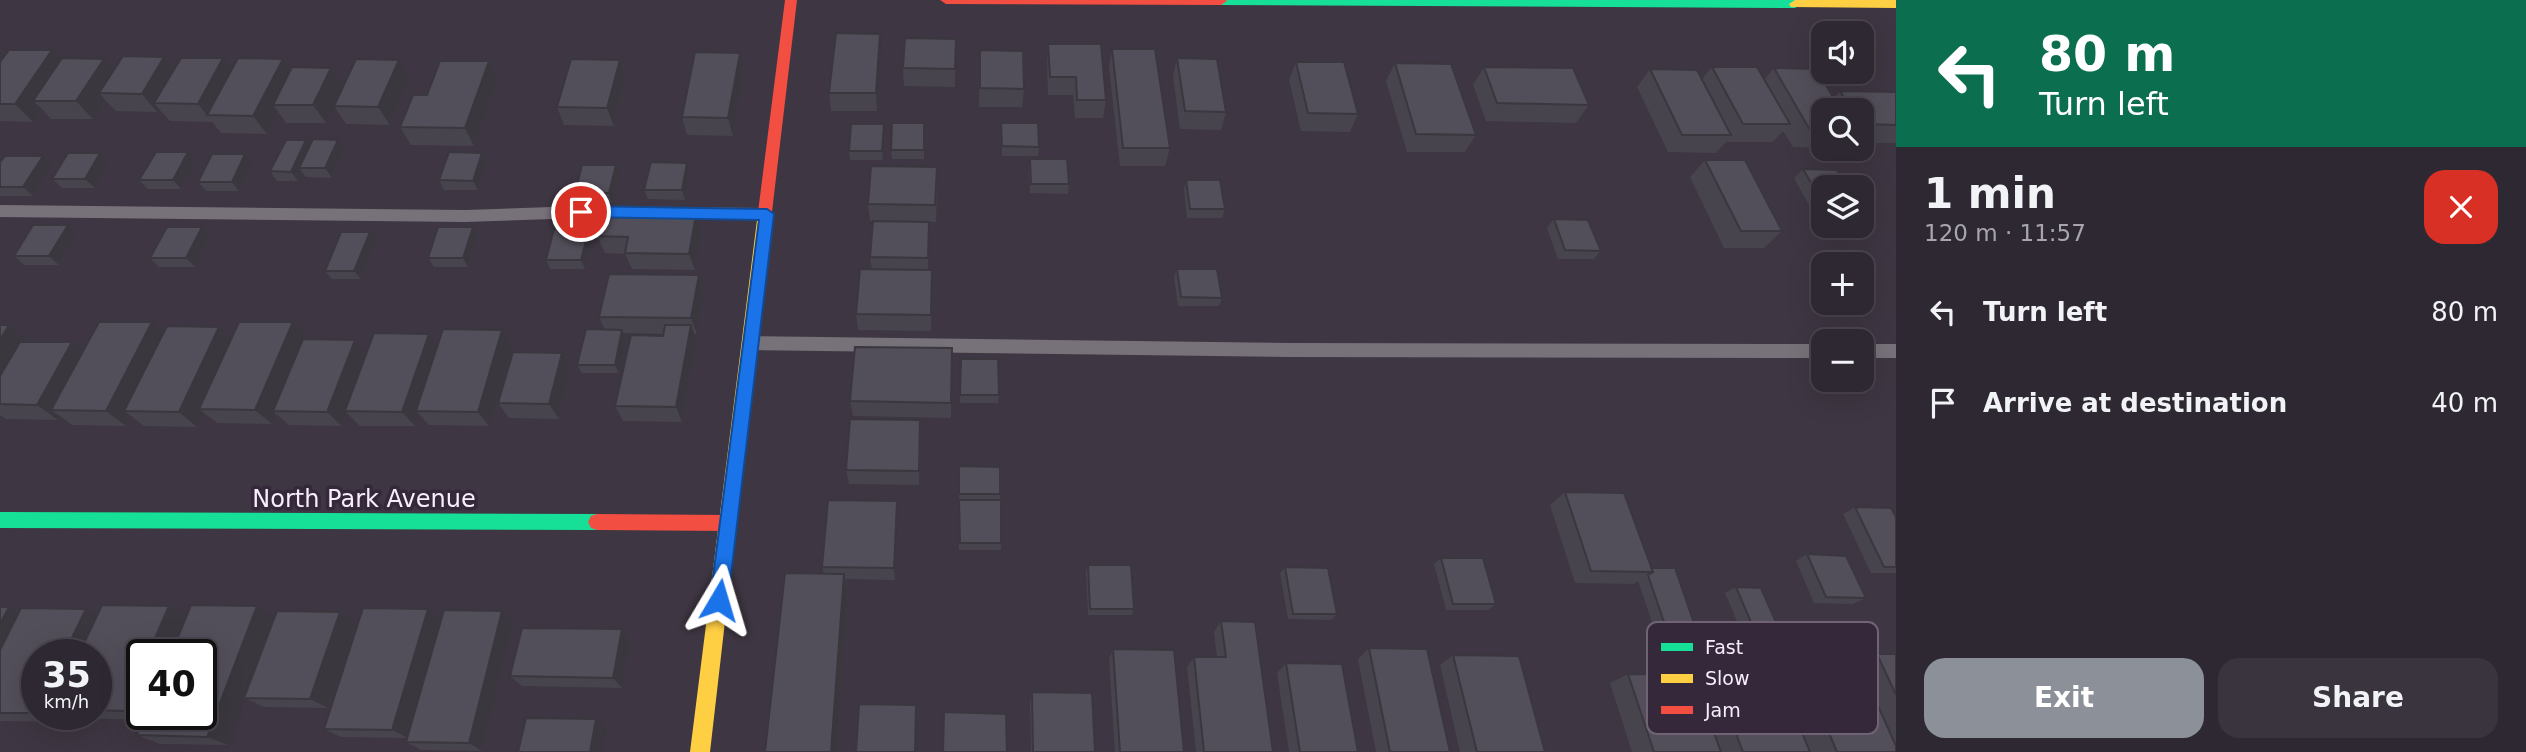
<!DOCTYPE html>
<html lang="en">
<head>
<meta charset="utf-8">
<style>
	body { margin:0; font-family:"DejaVu Sans",sans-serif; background:#3a343e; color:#f1f3f6; height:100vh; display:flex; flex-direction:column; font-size:26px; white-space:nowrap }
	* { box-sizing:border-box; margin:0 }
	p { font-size:23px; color:#a7a6ac }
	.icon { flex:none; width:38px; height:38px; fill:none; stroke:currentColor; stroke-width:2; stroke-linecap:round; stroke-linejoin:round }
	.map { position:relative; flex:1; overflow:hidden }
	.side { display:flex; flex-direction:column; background:#2e2832; width:630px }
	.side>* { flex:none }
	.hud { background:#0b6e4f; color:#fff; overflow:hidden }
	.fabs { position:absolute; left:1811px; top:21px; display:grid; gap:14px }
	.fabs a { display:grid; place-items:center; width:63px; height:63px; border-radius:14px; background:#2e2832; box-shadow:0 7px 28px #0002,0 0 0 2px #49444d; font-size:35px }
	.speed { position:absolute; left:21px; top:639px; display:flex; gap:14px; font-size:35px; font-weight:700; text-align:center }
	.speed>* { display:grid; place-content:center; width:91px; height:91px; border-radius:50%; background:#2e2832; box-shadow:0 7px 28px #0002,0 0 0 2px #49444d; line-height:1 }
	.speed small { font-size:18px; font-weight:400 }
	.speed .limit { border:4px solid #111; border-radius:10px; background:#fff; color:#111 }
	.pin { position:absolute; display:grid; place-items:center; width:60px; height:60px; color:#fff; margin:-30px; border:4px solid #fff; border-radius:50%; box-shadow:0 2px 7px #0007 }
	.me { position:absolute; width:77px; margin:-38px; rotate:7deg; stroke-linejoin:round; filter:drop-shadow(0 0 5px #0008) }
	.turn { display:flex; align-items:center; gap:24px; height:147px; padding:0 28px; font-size:32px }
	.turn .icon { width:91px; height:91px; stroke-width:2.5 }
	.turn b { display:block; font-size:49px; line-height:60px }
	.round { display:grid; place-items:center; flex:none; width:74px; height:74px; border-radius:21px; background:#3a343e }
	.headline { display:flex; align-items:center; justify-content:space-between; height:119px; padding:0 28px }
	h1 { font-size:42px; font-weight:700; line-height:52px }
	.cta { display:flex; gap:14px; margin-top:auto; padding:14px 28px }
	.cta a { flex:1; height:80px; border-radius:21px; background:#8c9099; color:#fff; font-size:28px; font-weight:700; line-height:80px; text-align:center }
	.cta a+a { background:#3a343e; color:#f1f3f6 }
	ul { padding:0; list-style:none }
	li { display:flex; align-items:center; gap:21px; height:91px; padding:0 28px }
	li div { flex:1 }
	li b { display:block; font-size:26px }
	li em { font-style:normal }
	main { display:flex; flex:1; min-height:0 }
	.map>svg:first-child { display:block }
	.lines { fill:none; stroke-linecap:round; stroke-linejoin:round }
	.lane { fill:#77717a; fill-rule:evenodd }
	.fast { fill:#16e098; fill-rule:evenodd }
	.slow { fill:#ffcf43; fill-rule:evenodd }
	.jam { fill:#f24e42; fill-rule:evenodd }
	.wall { fill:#47444d; fill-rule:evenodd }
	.shaded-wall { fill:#3a373f }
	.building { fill:#534f5a; stroke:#3a373f; stroke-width:2 }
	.route { fill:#1a73e8; stroke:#114b97; stroke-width:2 }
	.labels { text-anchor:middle; stroke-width:7; stroke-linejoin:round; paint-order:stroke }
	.street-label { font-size:24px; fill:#f7eefb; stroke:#35283b }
	.key { fill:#35283b; stroke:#6f6375; stroke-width:2 }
	.key-label { font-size:19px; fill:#f7eefb }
</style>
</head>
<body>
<main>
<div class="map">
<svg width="1896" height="752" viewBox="0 0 1896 752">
	<rect width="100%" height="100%" fill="#3e3642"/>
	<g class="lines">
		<!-- lane -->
		<path class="lane" d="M 0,205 L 465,210 L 581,206 L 767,208 L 775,214 L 767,220 L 581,218 L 465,222 L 0,217 Z
			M 751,336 L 1290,343 L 1824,344 L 1824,358 L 1290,357 L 751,350 L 745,348 L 742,343 L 745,338 Z
			M 1862,344 L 1896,344 L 1896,358 L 1862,358 Z"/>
		<!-- fast -->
		<path class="fast" d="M 1216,0 L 1795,0 L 1801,4 L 1795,8 L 1221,5 L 1217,4 Z
			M 0,512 L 597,514 L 603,516 L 606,522 L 603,528 L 597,530 L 0,528 Z"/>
		<!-- slow -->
		<path class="slow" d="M 1795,0 L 1896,0 L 1896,8 L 1791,7 L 1789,4 Z
			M 765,207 L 772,212 L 710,752 L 690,752 L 758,212 Z"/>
		<!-- jam -->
		<path class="jam" d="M 785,0 L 797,0 L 772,212 L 765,217 L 758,212 Z
			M 940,0 L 1226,0 L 1227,1 L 1221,5 L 946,4 Z
			M 597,514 L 728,515 L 734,517 L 737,523 L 734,529 L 728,531 L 597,530 L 591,528 L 588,522 L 591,516 Z"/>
	</g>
	<!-- wall -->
	<path class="wall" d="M 956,39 L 955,87 L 904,86 L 903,68 Z
		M 1048,44 L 1106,100 L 1103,118 L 1075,118 L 1073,95 L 1048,95 L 1047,62 Z
		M 0,49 L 6,54 L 61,60 L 104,59 L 114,71 L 164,57 L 174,69 L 232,70 L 283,59 L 290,70 L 331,68 L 343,86 L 326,123 L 286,123 L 278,112 L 267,134 L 221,133 L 212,122 L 170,121 L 159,109 L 157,112 L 116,111 L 105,100 L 93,119 L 51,119 L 42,109 L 33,122 L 0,121 Z
		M 1112,49 L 1170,148 L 1165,166 L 1120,166 L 1109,67 Z
		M 980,50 L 1024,89 L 1022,107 L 979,107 Z
		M 882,52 L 877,111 L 831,111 L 829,93 Z
		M 740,53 L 744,71 L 733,136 L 687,135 L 682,117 Z
		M 1177,58 L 1226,112 L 1221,130 L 1180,129 L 1173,76 Z
		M 620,60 L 626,78 L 614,126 L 564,125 L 557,107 Z
		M 1296,62 L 1358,114 L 1350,132 L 1301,131 L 1289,80 Z
		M 1395,63 L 1476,135 L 1465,152 L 1407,152 L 1386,81 Z
		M 1484,67 L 1589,105 L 1576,123 L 1486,121 L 1473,85 Z
		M 1712,67 L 1764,80 L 1774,68 L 1834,98 L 1840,91 L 1896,92 L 1896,143 L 1862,143 L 1862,110 L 1824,110 L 1824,148 L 1793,147 L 1783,131 L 1773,142 L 1727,142 L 1727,141 L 1716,153 L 1668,152 L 1637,87 L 1650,69 L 1702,79 Z
		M 409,78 L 390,125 L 346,124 L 334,106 Z
		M 498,80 L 474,146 L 411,145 L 400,127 L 427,95 Z
		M 924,123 L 924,159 L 892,159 L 891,150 Z
		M 1001,123 L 1039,147 L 1038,156 L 1002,156 Z
		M 885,134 L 883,160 L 850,160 L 849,151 Z
		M 306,140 L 310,145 L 345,149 L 332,178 L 306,177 L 302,172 L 298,181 L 277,181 L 270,171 Z
		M 100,153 L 109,163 L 95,188 L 62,188 L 52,179 Z
		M 482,153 L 487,162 L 478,190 L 444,190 L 439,180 Z
		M 1030,159 L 1069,184 L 1068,194 L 1030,193 L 1029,168 Z
		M 1705,160 L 1782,231 L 1764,248 L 1724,248 L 1690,177 Z
		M 196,161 L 181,189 L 148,189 L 139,180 Z
		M 0,162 L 52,166 L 33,196 L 0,196 Z
		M 253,163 L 239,191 L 206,191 L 198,182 Z
		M 1803,169 L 1824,187 L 1824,207 L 1810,207 L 1794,178 Z
		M 690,172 L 685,200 L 648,199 L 644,190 Z
		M 619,174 L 612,203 L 579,202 L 575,193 Z
		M 1186,180 L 1225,209 L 1222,218 L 1187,218 L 1184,189 Z
		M 937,185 L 936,222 L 870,221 L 868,204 Z
		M 1554,219 L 1601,251 L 1594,259 L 1558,259 L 1547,228 Z
		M 202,227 L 210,236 L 195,267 L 159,267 L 150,258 Z
		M 589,229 L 593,238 L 585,269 L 550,269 L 546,260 Z
		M 702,232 L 695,270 L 632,269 L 625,254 L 605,253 L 597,236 Z
		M 77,234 L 59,265 L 24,265 L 14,256 Z
		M 478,236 L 468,267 L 434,267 L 428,258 Z
		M 929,239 L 928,270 L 932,287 L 931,331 L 858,330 L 856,314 L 872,269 L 870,257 Z
		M 376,241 L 361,279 L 332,279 L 325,271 Z
		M 1177,269 L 1222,298 L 1219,306 L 1178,306 L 1174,277 Z
		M 699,275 L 704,292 L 697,334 L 694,334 L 697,341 L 682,422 L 623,421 L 615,406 L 663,334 L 624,333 L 626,338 L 619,373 L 582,373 L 577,365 L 605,330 L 599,317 Z
		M 0,325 L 9,325 L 30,341 L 30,342 L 83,351 L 164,333 L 231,338 L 307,338 L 355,340 L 367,353 L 429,334 L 438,346 L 502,330 L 512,346 L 489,426 L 429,425 L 419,414 L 415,426 L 360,426 L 347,413 L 342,426 L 289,425 L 276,414 L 272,424 L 217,423 L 204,413 L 197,427 L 144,426 L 131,416 L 126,426 L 72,425 L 60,416 L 58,420 L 6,419 L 0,415 Z
		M 952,348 L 951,418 L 853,416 L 850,401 Z
		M 562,353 L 571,368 L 559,419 L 509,418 L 498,403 Z
		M 961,359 L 999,395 L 998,403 L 960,403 Z
		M 920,420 L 921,434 L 919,485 L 849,484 L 846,470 Z
		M 959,466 L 1000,494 L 1001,550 L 959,550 Z
		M 1565,492 L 1651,568 L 1695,626 L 1685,632 L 1655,631 L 1638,581 L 1634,584 L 1575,583 L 1550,505 Z
		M 897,501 L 898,514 L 895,580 L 846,579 L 848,590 L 837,752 L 765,752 L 824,574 L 822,567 Z
		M 1855,507 L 1896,517 L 1896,573 L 1871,573 L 1843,514 Z
		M 1807,554 L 1866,598 L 1853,604 L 1814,603 L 1796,561 Z
		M 1441,558 L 1496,604 L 1488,610 L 1446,610 L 1434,564 Z
		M 1088,565 L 1134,609 L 1132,615 L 1088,615 L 1086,571 Z
		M 1285,567 L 1337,614 L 1331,620 L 1288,619 L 1280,573 Z
		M 1736,587 L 1778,627 L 1766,633 L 1742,633 L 1725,593 Z
		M 169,606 L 187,616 L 274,617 L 340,612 L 356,623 L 328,708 L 264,707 L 245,698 L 228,745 L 160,744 L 137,735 L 144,720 L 78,718 L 65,714 L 62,722 L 0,721 L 0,607 L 9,607 L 19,611 L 86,609 L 97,615 ZM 37,654 L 96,654 L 96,714 L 37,714 Z
		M 441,620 L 514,622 L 482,751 L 421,750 L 406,742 L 407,738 L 341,737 L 324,729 Z
		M 1221,621 L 1273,752 L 1196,752 L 1187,667 L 1194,657 L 1217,657 L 1214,632 Z
		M 622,629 L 631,640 L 622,688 L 522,686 L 510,676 Z
		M 1369,648 L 1450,752 L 1376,752 L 1358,659 Z
		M 1113,649 L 1184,752 L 1115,752 L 1109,659 Z
		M 1877,654 L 1896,654 L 1896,752 L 1632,752 L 1610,683 L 1628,674 L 1699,693 L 1718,685 L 1787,695 L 1809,686 L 1862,687 L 1852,664 Z
		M 1453,655 L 1545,752 L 1460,752 L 1440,665 Z
		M 1286,663 L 1358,752 L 1289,752 L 1277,673 Z
		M 1032,692 L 1095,752 L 1031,752 L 1030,702 Z"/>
	<!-- shaded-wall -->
	<path class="shaded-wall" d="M 880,34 L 882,52 L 877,111 L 876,93 Z
		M 0,49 L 16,66 L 0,89 Z
		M 52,50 L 69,68 L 33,101 L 42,109 L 33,122 L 15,104 Z
		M 740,53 L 744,71 L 733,136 L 728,118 Z
		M 164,57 L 179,75 L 154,103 L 159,109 L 157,112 L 142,94 Z
		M 223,58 L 237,76 L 207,115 L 198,104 Z
		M 104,59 L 120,77 L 99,93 L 105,100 L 93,119 L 76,101 Z
		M 283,59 L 295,77 L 273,105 L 278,112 L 267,134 L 253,116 Z
		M 399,60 L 409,78 L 390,125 L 378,107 Z
		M 620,60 L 626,78 L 614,126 L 607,108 Z
		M 489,61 L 498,80 L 474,146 L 465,128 Z
		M 331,68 L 343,86 L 326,123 L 313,105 Z
		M 884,124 L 885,134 L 883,160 L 882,151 Z
		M 306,140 L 313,149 L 299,168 L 302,172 L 298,181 L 291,172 Z
		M 338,140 L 345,149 L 332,178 L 325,168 Z
		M 188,152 L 196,161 L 181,189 L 173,180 Z
		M 100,153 L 109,163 L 95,188 L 85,179 Z
		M 482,153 L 487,162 L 478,190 L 473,181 Z
		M 245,154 L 253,163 L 239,191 L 232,182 Z
		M 43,156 L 52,166 L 33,196 L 23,187 Z
		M 687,163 L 690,172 L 685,200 L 682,190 Z
		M 616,165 L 619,174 L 612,203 L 609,193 Z
		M 696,215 L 702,232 L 695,270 L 689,254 Z
		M 68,225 L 77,234 L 59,265 L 49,256 Z
		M 202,227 L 210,236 L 195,267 L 186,258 Z
		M 473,227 L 478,236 L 468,267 L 463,258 Z
		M 589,229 L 593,238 L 585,269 L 581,260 Z
		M 370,232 L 376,241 L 361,279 L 354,271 Z
		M 699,275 L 704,292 L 697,334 L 691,318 Z
		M 152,322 L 170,338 L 124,411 L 131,416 L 126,426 L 106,411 Z
		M 293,322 L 307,338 L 277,411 L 273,411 L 276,414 L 272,424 L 255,410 Z
		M 9,325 L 30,341 L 0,392 L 0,340 Z
		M 691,325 L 697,341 L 682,422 L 676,407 Z
		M 219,327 L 236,342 L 199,409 L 204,413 L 197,427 L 179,412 Z
		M 502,330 L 512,346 L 489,426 L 478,412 Z
		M 622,330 L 626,338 L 619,373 L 615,365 Z
		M 429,334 L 441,350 L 416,411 L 419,414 L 415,426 L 402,412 Z
		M 355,340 L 369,355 L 345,411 L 347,413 L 342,426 L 327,412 Z
		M 72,342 L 92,358 L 51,410 L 60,416 L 58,420 L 37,405 Z
		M 562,353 L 571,368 L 559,419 L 549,404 Z
		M 920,420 L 921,434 L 919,485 L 919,471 Z
		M 897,501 L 898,514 L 895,580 L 894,568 Z
		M 844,574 L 848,590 L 837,752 L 831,752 Z
		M 169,606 L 190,617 L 174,654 L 148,654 Z
		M 257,606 L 275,618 L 228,745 L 207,737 Z
		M 9,607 L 34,618 L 0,686 L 0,624 Z
		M 86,609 L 108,620 L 93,654 L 64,654 Z
		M 428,609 L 442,620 L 408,738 L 392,730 Z
		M 502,611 L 514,622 L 482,751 L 469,743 Z
		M 340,612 L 356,623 L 328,708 L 310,699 Z
		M 622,629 L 631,640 L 622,688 L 613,678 Z
		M 142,670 L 142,714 L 150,714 L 147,720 L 124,711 Z
		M 916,705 L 917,714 L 916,752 L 915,752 Z
		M 39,714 L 65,714 L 62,722 Z
		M 596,719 L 606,728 L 602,752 L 590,752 Z"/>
	<!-- building -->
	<path class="building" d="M 836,33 L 880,34 L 876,93 L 829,93 Z
		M 905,38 L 956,39 L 955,69 L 903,68 Z
		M 1048,44 L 1101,44 L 1106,100 L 1077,100 L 1076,77 L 1050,77 Z
		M 1112,49 L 1155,49 L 1170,148 L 1123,148 Z
		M 9,50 L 52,50 L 15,104 L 0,104 L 0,62 Z
		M 980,50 L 1023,51 L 1024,89 L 980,88 Z
		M 695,52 L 740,53 L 728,118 L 682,117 Z
		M 123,56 L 164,57 L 142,94 L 99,93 Z
		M 62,58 L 104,59 L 76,101 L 33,101 Z
		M 181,58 L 223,58 L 198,104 L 154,103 Z
		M 238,58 L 283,59 L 253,116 L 207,115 Z
		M 1177,58 L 1217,59 L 1226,112 L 1185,111 Z
		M 356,59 L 399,60 L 378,107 L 334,106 Z
		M 571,59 L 620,60 L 607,108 L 557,107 Z
		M 440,61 L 489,61 L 465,128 L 400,127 L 413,95 L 427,95 Z
		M 1296,62 L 1344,62 L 1358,114 L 1308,113 Z
		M 1395,63 L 1451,64 L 1476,135 L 1416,134 Z
		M 292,67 L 331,68 L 313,105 L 273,105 Z
		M 1484,67 L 1573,68 L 1589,105 L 1497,103 Z
		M 1712,67 L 1757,67 L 1790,124 L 1743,124 Z
		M 1774,68 L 1816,69 L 1841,110 L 1824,110 L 1824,130 L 1810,130 Z
		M 1650,69 L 1697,70 L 1731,135 L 1682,135 Z
		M 1840,91 L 1896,92 L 1896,125 L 1862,124 L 1862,110 L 1852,110 Z
		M 892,123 L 924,123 L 924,150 L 891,150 Z
		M 1001,123 L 1038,123 L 1039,147 L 1002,146 Z
		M 851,124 L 884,124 L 882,151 L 849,151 Z
		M 313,139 L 338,140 L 325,168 L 299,168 Z
		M 286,140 L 306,140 L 291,172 L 270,171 Z
		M 156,152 L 188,152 L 173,180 L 139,180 Z
		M 449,152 L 482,153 L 473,181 L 439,180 Z
		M 68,153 L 100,153 L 85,179 L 52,179 Z
		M 212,154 L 245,154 L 232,182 L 198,182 Z
		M 5,156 L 43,156 L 23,187 L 0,187 L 0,162 Z
		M 1030,159 L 1067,159 L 1069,184 L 1031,184 Z
		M 1705,160 L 1745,160 L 1782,231 L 1741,231 Z
		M 651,162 L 687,163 L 682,190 L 644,190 Z
		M 582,165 L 616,165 L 609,193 L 575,193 Z
		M 871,166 L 937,167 L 935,205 L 868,204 Z
		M 1803,169 L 1837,170 L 1847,187 L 1824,187 L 1824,198 L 1820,198 Z
		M 1186,180 L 1220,180 L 1225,209 L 1190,209 Z
		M 603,214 L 696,215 L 689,254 L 625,253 L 628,237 L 597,236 Z
		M 1554,219 L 1588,220 L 1601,251 L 1565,250 Z
		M 873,221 L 929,222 L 928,258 L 870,257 Z
		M 33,225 L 68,225 L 49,256 L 14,256 Z
		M 167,227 L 202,227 L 186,258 L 150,258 Z
		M 438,227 L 473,227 L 463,258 L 428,258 Z
		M 554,229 L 589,229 L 581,260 L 546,260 Z
		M 341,232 L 370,232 L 354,271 L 325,271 Z
		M 860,269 L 932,270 L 931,315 L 856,314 Z
		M 1177,269 L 1217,269 L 1222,298 L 1181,297 Z
		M 609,274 L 699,275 L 691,318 L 599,317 Z
		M 99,322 L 152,322 L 106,411 L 51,410 Z
		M 239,322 L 293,322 L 255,410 L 199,409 Z
		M 0,325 L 9,325 L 0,340 Z
		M 665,325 L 691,325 L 676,407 L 615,406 L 631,335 L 663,336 Z
		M 167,326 L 219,327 L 179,412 L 124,411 Z
		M 443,329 L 502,330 L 478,412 L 416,411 Z
		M 586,329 L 622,330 L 615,365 L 577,365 Z
		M 374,333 L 429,334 L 402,412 L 345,411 Z
		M 303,339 L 355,340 L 327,412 L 273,411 Z
		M 20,342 L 72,342 L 37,405 L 0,404 L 0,376 Z
		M 855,347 L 952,348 L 951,403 L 850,401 Z
		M 513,352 L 562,353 L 549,404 L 498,403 Z
		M 961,359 L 998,359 L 999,395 L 960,395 Z
		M 850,419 L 920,420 L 919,471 L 846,470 Z
		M 959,466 L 1000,467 L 1000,494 L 959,494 Z
		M 1565,492 L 1624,493 L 1653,572 L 1591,571 Z
		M 828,500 L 897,501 L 894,568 L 822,567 Z
		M 959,500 L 1001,500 L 1001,543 L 960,543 Z
		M 1855,507 L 1891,508 L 1896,517 L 1896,567 L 1884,567 Z
		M 1807,554 L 1846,556 L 1866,598 L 1826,597 Z
		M 1441,558 L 1483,558 L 1496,604 L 1453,604 Z
		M 1088,565 L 1131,565 L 1134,609 L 1090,609 Z
		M 1285,567 L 1328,568 L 1337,614 L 1293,614 Z
		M 1651,568 L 1675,568 L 1695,626 L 1665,625 L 1648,575 L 1653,572 Z
		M 785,573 L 844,574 L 831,752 L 765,752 Z
		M 1736,587 L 1761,588 L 1778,627 L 1753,627 Z
		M 102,605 L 169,606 L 148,654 L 142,654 L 142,670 L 124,711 L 96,710 L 96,654 L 79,654 Z
		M 191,605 L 257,606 L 207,737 L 137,735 L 146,714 L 201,714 L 201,654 L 171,654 Z
		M 0,607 L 9,607 L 0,624 Z
		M 21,608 L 86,609 L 64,654 L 37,654 L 36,713 L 0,713 L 0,650 Z
		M 363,608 L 428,609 L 392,730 L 324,729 Z
		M 444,610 L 502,611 L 469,743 L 406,742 Z
		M 277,611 L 340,612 L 310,699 L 244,698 Z
		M 1221,621 L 1255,622 L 1273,752 L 1204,752 L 1194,657 L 1226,657 Z
		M 522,628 L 622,629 L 613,678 L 510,676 Z
		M 1369,648 L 1427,649 L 1450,752 L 1390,752 Z
		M 1113,649 L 1174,650 L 1184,752 L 1120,752 Z
		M 1877,654 L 1896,654 L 1896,695 Z
		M 1453,655 L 1519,656 L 1545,752 L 1477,752 Z
		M 1286,663 L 1342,664 L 1358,752 L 1300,752 Z
		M 1628,674 L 1693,675 L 1721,752 L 1654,752 Z
		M 1718,685 L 1783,686 L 1810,752 L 1743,752 Z
		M 1809,686 L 1870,688 L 1896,746 L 1896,752 L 1837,752 Z
		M 1032,692 L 1092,693 L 1095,752 L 1033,752 Z
		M 859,704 L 916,705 L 915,752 L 856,752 Z
		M 944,712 L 1006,714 L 1007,752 L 943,752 Z
		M 526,718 L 596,719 L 590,752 L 518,752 Z"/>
	<!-- route -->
	<path class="route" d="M 581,206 L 767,209 L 774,214 L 728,600 L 725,606 L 719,608 L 712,606 L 710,600 L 759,220 L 581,217 L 574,212 Z"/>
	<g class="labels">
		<!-- street labels -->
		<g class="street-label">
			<text x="364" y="507">North Park Avenue</text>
		</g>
	</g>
	<!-- legend -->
	<rect x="1647" y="622" width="231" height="112" rx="10" class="key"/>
	<rect x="1661" y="643" width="32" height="8" fill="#16e098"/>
	<rect x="1661" y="674" width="32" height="9" fill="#ffcf43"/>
	<rect x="1661" y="706" width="32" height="8" fill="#f24e42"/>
	<g class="key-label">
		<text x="1705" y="654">Fast</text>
		<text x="1705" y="685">Slow</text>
		<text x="1705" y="717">Jam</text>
	</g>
</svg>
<div class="fabs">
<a><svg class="icon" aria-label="sound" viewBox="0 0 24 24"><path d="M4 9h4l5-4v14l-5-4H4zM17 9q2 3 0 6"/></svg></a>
<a><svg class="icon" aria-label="search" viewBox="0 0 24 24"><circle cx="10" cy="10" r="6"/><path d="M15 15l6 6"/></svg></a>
<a><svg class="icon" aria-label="layers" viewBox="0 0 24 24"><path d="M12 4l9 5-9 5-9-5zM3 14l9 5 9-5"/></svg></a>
<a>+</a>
<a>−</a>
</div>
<div class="speed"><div>35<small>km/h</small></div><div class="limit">40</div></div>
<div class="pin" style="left:581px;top:212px;background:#d93025"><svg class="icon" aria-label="arrive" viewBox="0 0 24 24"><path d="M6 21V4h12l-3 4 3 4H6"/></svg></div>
<svg class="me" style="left:719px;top:600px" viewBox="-20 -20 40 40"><path d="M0-17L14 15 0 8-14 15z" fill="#1a73e8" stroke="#fff" stroke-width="4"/></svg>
</div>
<section class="side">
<div class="hud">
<div class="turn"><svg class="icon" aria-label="left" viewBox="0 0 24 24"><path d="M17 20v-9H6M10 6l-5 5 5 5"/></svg><div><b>80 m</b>Turn left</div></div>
</div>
<div class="headline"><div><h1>1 min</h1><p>120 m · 11:57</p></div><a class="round" style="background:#d93025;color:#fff"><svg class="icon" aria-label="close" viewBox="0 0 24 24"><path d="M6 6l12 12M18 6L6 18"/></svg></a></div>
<ul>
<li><svg class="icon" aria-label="left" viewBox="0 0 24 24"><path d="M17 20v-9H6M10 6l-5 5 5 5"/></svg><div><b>Turn left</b></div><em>80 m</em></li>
<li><svg class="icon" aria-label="arrive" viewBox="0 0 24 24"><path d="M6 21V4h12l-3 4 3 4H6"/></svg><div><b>Arrive at destination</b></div><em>40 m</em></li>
</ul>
<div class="cta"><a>Exit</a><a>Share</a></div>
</section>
</main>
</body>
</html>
